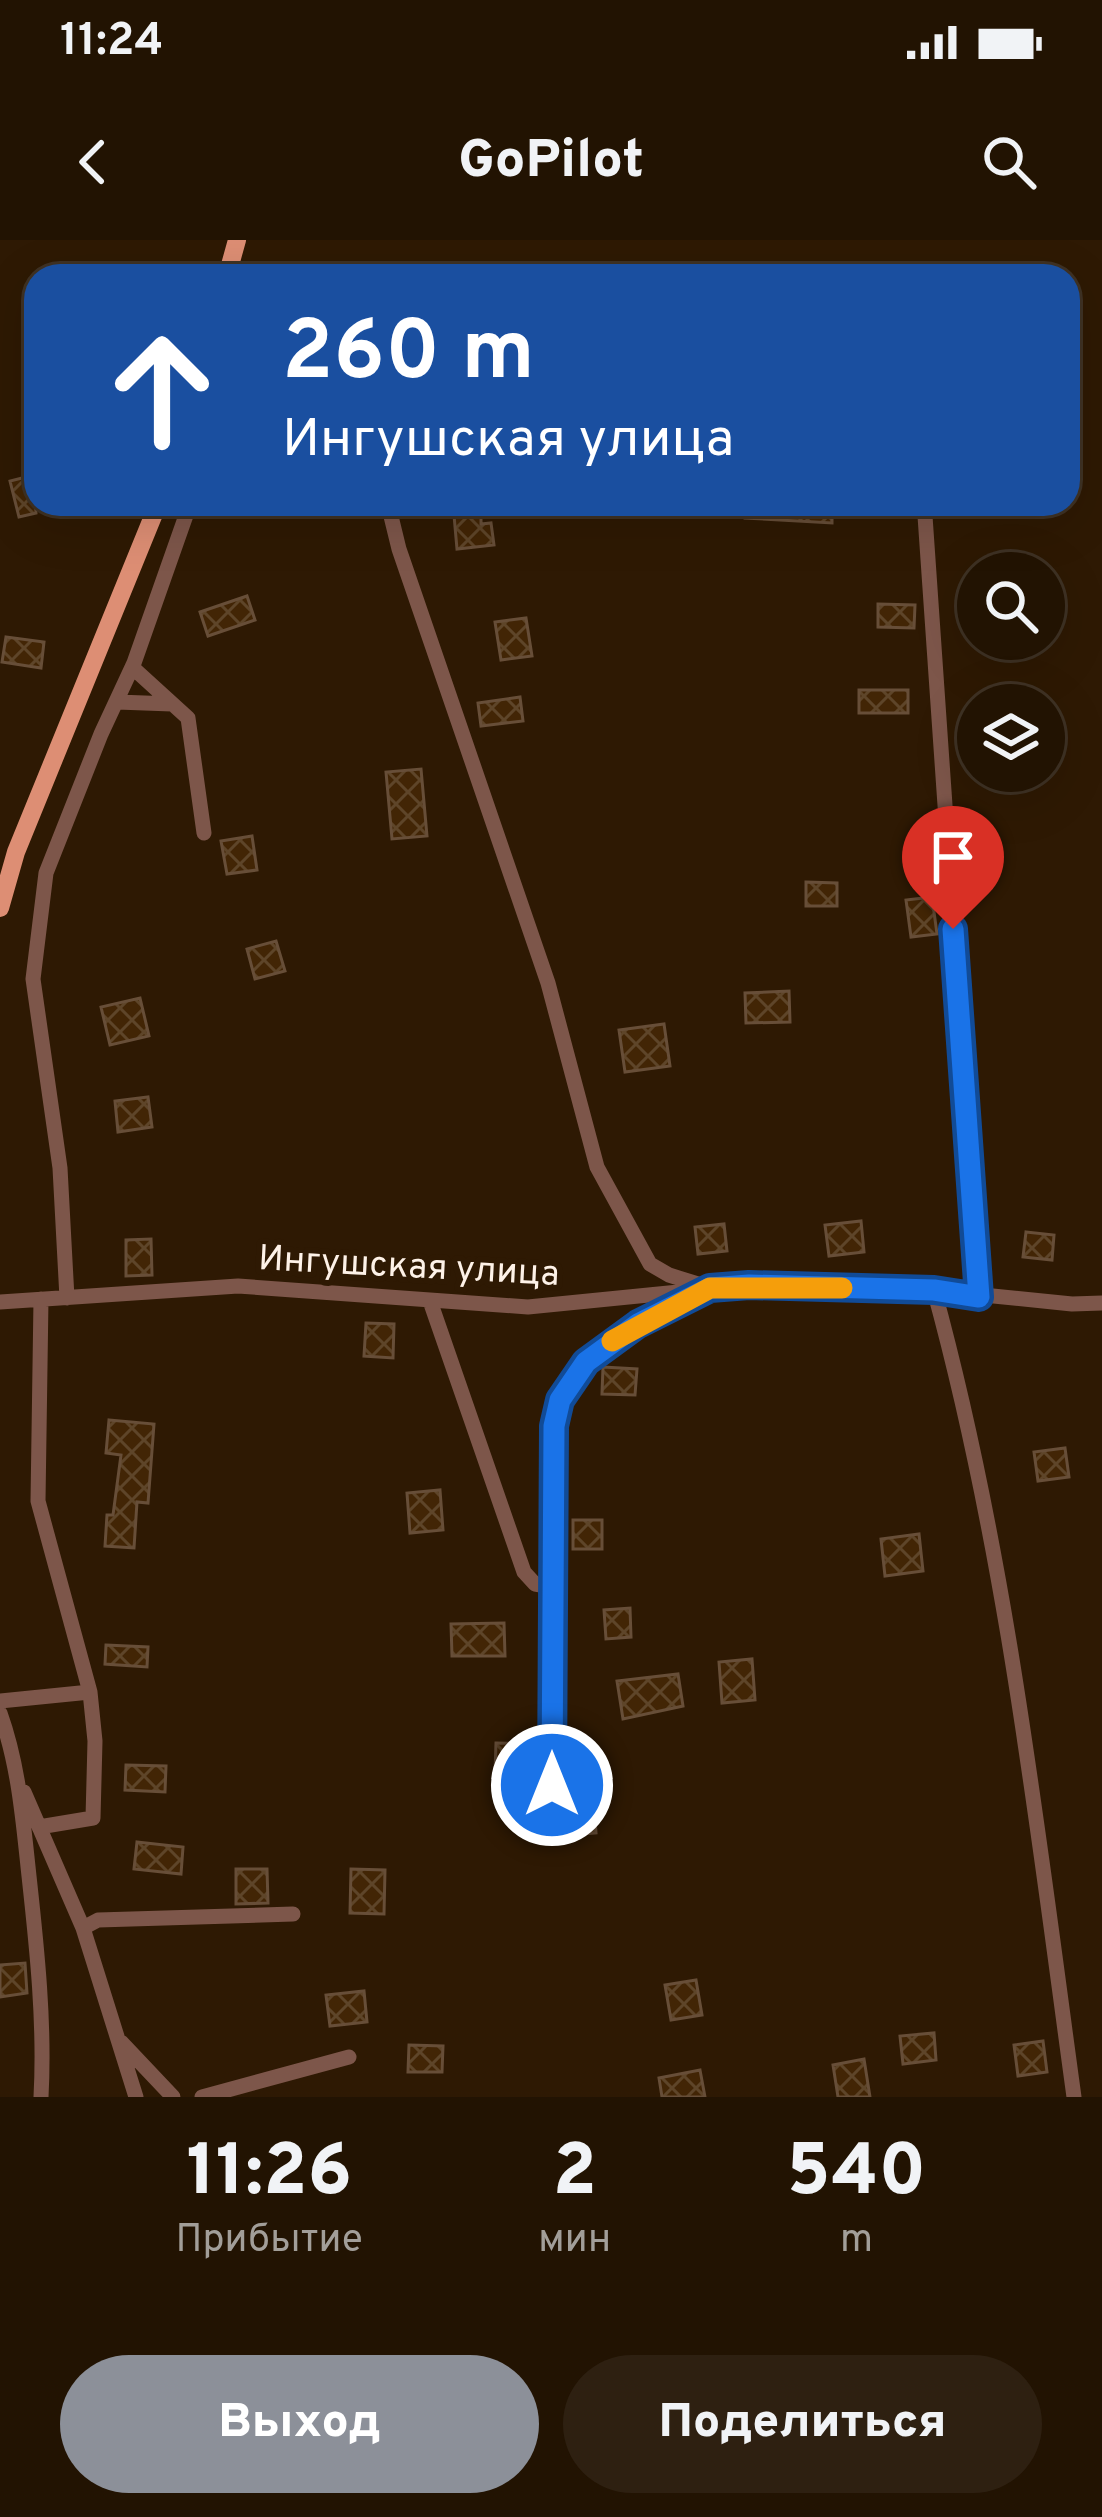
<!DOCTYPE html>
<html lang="ru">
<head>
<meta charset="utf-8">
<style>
	body { margin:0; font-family:Overpass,sans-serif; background:#2e2011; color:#f1f3f6; height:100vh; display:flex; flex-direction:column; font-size:45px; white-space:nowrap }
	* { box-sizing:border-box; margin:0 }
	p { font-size:39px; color:#a29e99 }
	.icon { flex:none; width:66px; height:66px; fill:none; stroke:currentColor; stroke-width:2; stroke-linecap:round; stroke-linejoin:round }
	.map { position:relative; height:1857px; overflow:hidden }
	.sheet { display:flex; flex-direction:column; background:#221302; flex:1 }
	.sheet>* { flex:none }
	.banner { position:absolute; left:24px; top:24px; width:1056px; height:252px; border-radius:36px; box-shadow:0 12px 48px #0002,0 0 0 3px #3f3224; background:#1a4fa0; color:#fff; overflow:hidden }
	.controls { position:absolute; left:957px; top:312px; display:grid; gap:24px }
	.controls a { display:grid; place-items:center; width:108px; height:108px; border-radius:50%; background:#221302; box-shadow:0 12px 48px #0002,0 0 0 3px #3f3224; font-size:60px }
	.pin { position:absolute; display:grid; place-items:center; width:102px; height:102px; color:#fff; margin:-123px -51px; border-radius:50% 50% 50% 0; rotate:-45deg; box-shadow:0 0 12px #0007 }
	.pin .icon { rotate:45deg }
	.me { position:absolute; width:132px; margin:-66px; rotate:0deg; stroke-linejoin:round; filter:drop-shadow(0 0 9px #0008) }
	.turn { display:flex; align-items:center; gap:42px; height:252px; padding:0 60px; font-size:54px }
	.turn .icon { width:156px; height:156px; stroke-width:2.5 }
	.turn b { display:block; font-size:84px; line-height:102px }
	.eta { display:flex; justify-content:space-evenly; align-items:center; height:204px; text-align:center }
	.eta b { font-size:72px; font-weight:800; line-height:84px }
	.cta { display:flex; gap:24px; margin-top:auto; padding:24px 60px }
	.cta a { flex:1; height:138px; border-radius:72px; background:#8c9099; color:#fff; font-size:48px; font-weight:800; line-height:138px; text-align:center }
	.cta a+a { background:#2e2011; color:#f1f3f6 }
	.status { display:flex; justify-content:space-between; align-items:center; height:84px; padding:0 60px; background:#221302; direction:ltr }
	.status svg { height:33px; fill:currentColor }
	header { display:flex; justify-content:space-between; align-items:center; height:156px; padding:0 60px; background:#221302; font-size:54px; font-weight:800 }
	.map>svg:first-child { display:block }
	.building { fill:url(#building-cross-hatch); stroke:#674e38; stroke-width:3 }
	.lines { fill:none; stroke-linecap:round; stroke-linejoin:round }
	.minor { stroke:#7d564a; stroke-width:15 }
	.major { stroke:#dd8e74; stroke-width:18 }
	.route-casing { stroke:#114b97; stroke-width:30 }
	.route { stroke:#1a73e8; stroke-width:21 }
	.slow { stroke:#f59e0b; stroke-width:21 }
	.labels { text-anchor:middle; stroke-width:12; stroke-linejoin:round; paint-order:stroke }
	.street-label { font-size:36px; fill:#fef2e8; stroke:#2e1903 }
</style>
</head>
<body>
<div class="status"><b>11:24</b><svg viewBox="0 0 49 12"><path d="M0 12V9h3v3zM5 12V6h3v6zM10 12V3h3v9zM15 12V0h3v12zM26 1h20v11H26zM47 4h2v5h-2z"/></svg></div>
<header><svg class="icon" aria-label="back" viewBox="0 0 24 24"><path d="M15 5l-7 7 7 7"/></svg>GoPilot<svg class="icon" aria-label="search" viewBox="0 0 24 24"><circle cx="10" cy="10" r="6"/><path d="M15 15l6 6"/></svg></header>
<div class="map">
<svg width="1102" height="1857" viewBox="0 0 1102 1857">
	<defs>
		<pattern id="building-cross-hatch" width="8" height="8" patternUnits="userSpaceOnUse" patternTransform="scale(3)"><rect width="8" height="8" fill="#422505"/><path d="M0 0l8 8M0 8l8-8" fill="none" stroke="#5e4529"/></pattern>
	</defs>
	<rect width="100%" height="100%" fill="#2e1903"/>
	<!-- building -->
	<path class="building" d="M 34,235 L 36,273 L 19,277 L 10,241 Z
		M 453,264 L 481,264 L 481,284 L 491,283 L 494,305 L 457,309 Z
		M 745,264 L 832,264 L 832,283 L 745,278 Z
		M 247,356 L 255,380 L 208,396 L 200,372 Z
		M 878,364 L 915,365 L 914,388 L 878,387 Z
		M 526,378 L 532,416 L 501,420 L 495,382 Z
		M 6,397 L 44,402 L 41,428 L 2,422 Z
		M 859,450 L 908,450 L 908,473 L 859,473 Z
		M 520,457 L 523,481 L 481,486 L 478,463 Z
		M 421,529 L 427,596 L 392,599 L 386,532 Z
		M 252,596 L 257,630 L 227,634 L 221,601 Z
		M 806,642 L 837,643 L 837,666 L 806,666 Z
		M 932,657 L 937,694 L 911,697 L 906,660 Z
		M 276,701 L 285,731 L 255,739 L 247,709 Z
		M 789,751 L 790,782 L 746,783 L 745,753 Z
		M 140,758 L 149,796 L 110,805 L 101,767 Z
		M 664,784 L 670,826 L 625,832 L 619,790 Z
		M 148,857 L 152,887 L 118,892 L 115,861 Z
		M 861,981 L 864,1012 L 829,1016 L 825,985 Z
		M 724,984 L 727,1011 L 698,1014 L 695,987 Z
		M 1026,992 L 1054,995 L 1052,1020 L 1023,1017 Z
		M 151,999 L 152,1035 L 126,1036 L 126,1000 Z
		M 366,1083 L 394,1084 L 393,1118 L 364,1116 Z
		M 603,1127 L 637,1129 L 635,1155 L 602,1154 Z
		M 109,1180 L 154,1184 L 148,1263 L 137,1262 L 134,1308 L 105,1306 L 107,1275 L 113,1275 L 121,1215 L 106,1213 Z
		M 1065,1208 L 1069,1237 L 1038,1241 L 1034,1212 Z
		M 440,1250 L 443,1290 L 410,1293 L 407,1253 Z
		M 573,1280 L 602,1280 L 602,1309 L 573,1309 Z
		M 919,1294 L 923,1331 L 885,1336 L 881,1299 Z
		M 630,1368 L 631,1397 L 606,1399 L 604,1370 Z
		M 504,1383 L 505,1416 L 452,1416 L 451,1384 Z
		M 106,1405 L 148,1407 L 147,1427 L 105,1424 Z
		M 752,1419 L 755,1460 L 722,1463 L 719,1422 Z
		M 678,1434 L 683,1466 L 623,1479 L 617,1441 Z
		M 496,1503 L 536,1504 L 536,1533 L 495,1532 Z
		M 126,1525 L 166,1526 L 165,1552 L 125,1550 Z
		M 594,1563 L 596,1593 L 573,1595 L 570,1565 Z
		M 137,1602 L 183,1607 L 181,1634 L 134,1629 Z
		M 236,1629 L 267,1629 L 268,1663 L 236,1664 Z
		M 351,1629 L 385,1630 L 384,1674 L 350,1673 Z
		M 25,1723 L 27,1753 L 0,1757 L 0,1725 Z
		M 696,1740 L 702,1775 L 671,1780 L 665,1745 Z
		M 364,1751 L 367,1782 L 330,1786 L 326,1755 Z
		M 934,1793 L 936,1820 L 903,1824 L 900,1796 Z
		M 1043,1801 L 1047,1832 L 1018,1836 L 1014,1805 Z
		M 409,1805 L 443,1806 L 442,1832 L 408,1832 Z
		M 864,1819 L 870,1857 L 838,1857 L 833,1825 Z
		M 700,1830 L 705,1857 L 662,1857 L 659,1838 Z"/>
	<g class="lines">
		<!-- minor -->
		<path class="minor" d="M 388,264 L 399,309 L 548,743 L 597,927 L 650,1024 L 669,1035 L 701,1045
			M 925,276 L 979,1057
			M 132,427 L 188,478 L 204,593
			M 117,462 L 172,464
			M 934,1050 C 1006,1313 1037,1587 1074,1857
			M 67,1058 L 60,928 L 33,739 L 46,633 L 101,494 L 134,423 L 190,264
			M 430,1061 L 524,1332 L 535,1344 L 552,1347
			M 0,1062 L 238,1046 L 528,1067 L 749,1045 L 934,1050 L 1072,1064 L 1102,1063
			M 0,1461 L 90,1452
			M 0,1473 C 19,1526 23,1581 29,1636 C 37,1709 45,1784 41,1857
			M 552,1545 L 554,1187 C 572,1109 635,1085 701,1053
			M 24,1552 L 83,1688 L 136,1857
			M 39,1587 L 93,1578 L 95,1501 L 90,1452 L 38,1261 L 41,1059
			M 83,1688 L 98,1680 L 293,1674
			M 121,1802 L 173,1857
			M 202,1857 L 349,1817"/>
		<!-- major -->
		<path class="major" d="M 227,36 L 237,0
			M 0,668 L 16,612 L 158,264"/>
	</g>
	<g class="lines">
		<!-- route casing -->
		<g class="route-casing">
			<path id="route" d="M 552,1545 L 554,1186 L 560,1160 L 586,1122 L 638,1084 L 710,1048 L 749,1045 L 934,1050 L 979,1057 L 953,689"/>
		</g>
		<!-- route -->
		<use href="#route" class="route"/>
		<!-- slow -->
		<path class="slow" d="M 612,1101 L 710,1048 L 842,1048"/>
	</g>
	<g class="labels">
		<!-- street labels -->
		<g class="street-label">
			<text transform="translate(409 1024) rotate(3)" y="13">Ингушская улица</text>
		</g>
	</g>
</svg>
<div class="controls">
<a><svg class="icon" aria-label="search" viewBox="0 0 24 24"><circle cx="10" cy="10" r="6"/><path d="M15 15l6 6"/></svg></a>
<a><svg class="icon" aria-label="layers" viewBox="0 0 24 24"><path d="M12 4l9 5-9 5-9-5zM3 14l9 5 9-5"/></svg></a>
</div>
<div class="pin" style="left:953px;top:689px;background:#d93025"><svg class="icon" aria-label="arrive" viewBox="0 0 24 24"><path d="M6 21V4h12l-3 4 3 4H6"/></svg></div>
<svg class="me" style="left:552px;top:1545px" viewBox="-20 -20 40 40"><circle r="17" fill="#1a73e8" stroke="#fff" stroke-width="3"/><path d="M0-11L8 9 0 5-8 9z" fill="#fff"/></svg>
<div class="banner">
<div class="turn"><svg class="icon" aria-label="ahead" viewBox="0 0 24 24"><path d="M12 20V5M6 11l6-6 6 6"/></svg><div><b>260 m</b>Ингушская улица</div></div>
</div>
</div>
<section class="sheet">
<div class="eta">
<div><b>11:26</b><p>Прибытие</p></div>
<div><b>2</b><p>мин</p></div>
<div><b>540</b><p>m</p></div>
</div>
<div class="cta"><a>Выход</a><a>Поделиться</a></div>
</section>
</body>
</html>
